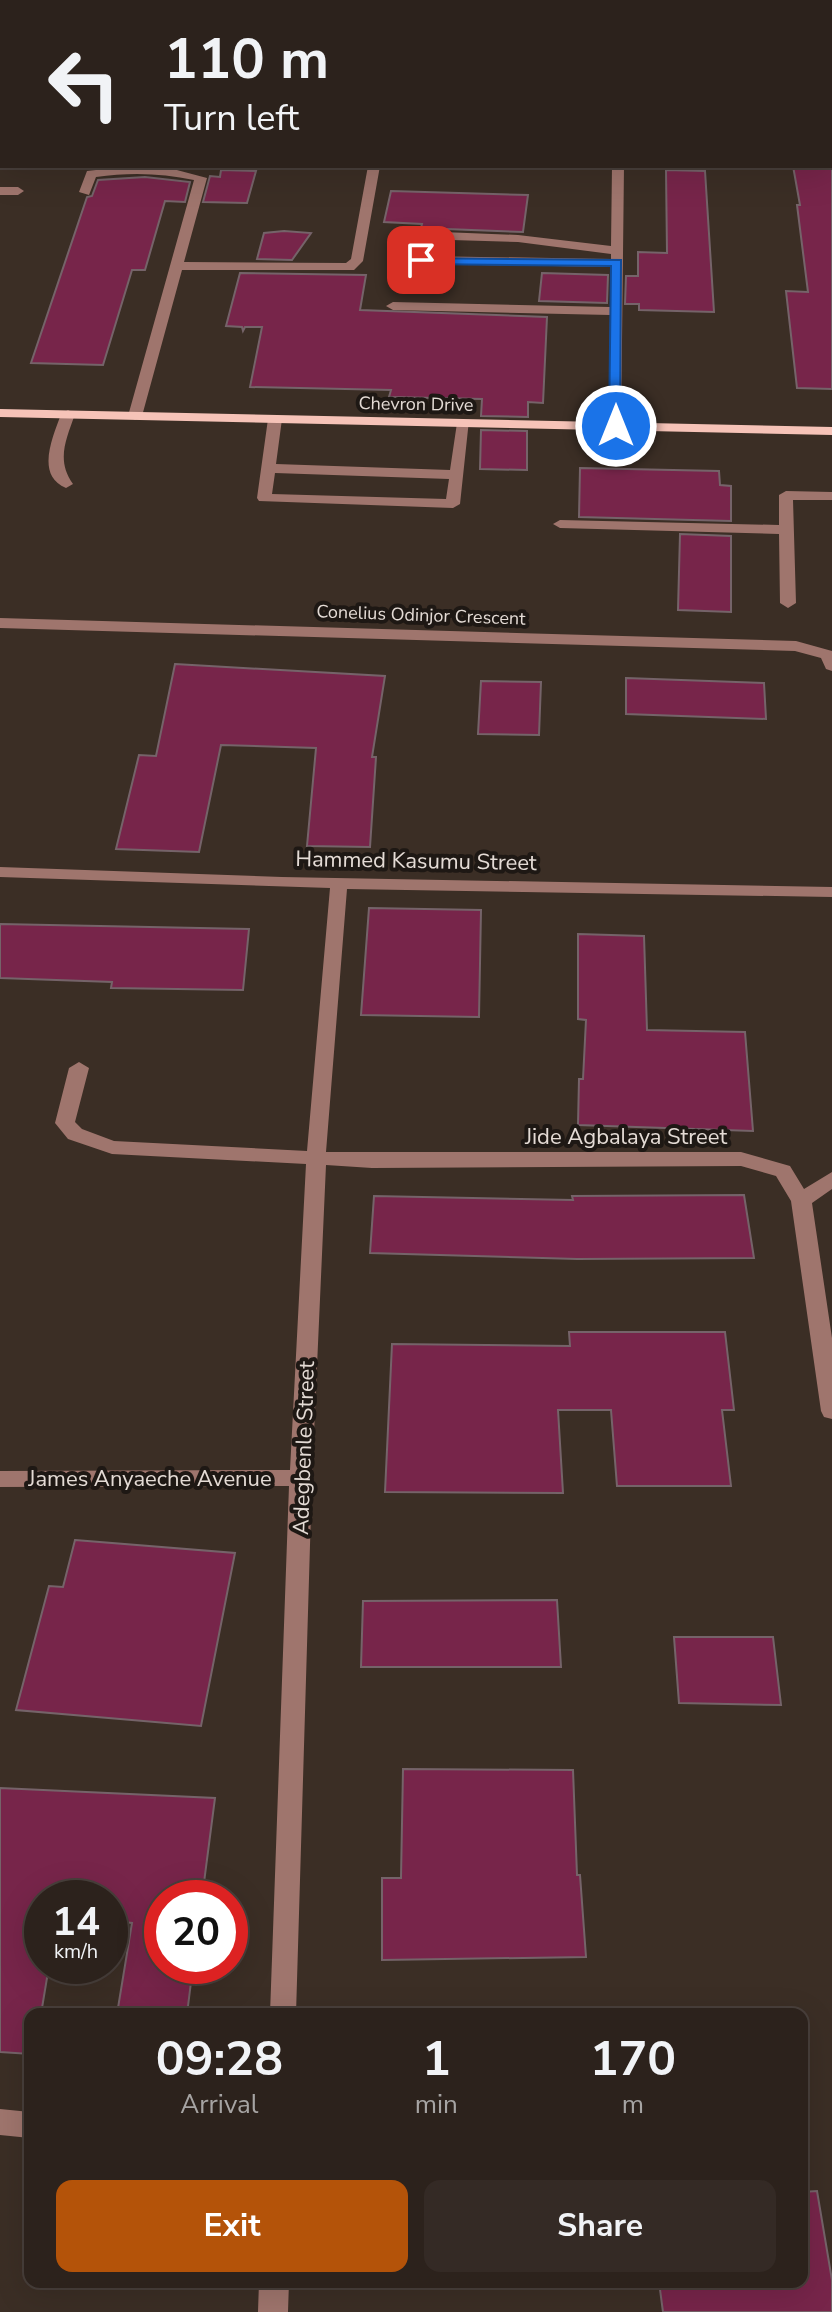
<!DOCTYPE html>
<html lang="en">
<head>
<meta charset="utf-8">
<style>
	body { margin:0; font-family:"Nunito Sans",sans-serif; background:#342a25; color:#f1f3f6; height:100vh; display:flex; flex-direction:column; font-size:30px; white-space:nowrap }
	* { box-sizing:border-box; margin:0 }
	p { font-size:26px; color:#a6a4a3 }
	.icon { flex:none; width:44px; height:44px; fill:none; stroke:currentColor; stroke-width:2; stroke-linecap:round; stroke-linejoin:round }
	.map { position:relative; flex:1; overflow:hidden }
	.panel { position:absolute; left:24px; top:2008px; width:784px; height:280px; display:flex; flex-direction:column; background:#2c221c; border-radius:16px; box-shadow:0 8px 32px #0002,0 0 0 2px #483f3b }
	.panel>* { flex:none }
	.top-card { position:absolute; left:0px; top:0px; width:832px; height:168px; box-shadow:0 8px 32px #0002,0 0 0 2px #483f3b; background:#2c221c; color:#f1f3f6; overflow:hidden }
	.speed { position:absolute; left:24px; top:1880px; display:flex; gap:16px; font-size:40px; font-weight:700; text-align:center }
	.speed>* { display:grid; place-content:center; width:104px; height:104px; border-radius:50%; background:#2c221c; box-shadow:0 8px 32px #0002,0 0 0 2px #483f3b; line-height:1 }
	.speed small { font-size:20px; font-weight:400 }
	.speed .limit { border:12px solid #d22; background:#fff; color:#111 }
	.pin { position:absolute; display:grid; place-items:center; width:68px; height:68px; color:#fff; margin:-34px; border-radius:16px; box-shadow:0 4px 12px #0006 }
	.me { position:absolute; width:88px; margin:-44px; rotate:0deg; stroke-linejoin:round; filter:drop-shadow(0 0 6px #0008) }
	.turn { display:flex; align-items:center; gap:28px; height:168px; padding:0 32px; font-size:36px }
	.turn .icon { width:104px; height:104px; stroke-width:2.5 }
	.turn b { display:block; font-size:56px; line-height:68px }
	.eta { display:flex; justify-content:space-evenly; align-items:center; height:136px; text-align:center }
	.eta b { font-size:48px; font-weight:700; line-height:56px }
	.action { display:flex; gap:16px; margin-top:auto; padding:16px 32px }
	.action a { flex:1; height:92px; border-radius:16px; background:#b45309; color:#fff; font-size:32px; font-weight:700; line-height:92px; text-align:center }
	.action a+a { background:#342a25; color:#f1f3f6 }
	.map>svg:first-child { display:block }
	.building { fill:#77254a; stroke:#756369; stroke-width:2 }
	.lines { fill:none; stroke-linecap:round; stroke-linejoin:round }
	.minor { fill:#9f756d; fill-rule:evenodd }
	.major { fill:#f6c3b8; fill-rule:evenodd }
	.route { fill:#1a73e8; stroke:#114b97; stroke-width:2 }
	.labels { text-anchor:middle; stroke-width:8; stroke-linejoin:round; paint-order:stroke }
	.far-street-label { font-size:18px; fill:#e4dbd5; stroke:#1e1814 }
	.street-label { font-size:22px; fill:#e4dbd5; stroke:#1e1814 }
</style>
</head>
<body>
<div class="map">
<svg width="832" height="2312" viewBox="0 0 832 2312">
	<rect width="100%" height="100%" fill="#3b2e25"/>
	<!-- building -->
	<path class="building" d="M 793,166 L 832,166 L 832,389 L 797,388 L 786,291 L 808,292 L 797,205 L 800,205 Z
		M 221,170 L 256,171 L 247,203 L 203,202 L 210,176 L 220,177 Z
		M 666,170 L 705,171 L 714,312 L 639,310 L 639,304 L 625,304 L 626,276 L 638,276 L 638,252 L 667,253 Z
		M 145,177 L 190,182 L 185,202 L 165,201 L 145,270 L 132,270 L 103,365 L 31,363 L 87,197 L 92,196 L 98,180 Z
		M 391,191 L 528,195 L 523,232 L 421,228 L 422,224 L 384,222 Z
		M 284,231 L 311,233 L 292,260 L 257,259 L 264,233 Z
		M 240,273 L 366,275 L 360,310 L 547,317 L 543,403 L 528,402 L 528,417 L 481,416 L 482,399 L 389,397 L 391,390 L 250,387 L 262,327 L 245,327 L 243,331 L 242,327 L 226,326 Z
		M 542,273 L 608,275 L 607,303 L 539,301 Z
		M 481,430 L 527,431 L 527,470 L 480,469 Z
		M 580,468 L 719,471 L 720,485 L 731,486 L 731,521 L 579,517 Z
		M 680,534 L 731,536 L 731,612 L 678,610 Z
		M 175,664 L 385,676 L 372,757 L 376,757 L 370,847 L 307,846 L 316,748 L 221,745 L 199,852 L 116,849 L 139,755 L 156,756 Z
		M 626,678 L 764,683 L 766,719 L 626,714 Z
		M 481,681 L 541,682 L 539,735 L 478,734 Z
		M 369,908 L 481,910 L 479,1017 L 361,1015 Z
		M 0,924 L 249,929 L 243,990 L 111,988 L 112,982 L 0,978 Z
		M 578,934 L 644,936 L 647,1030 L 745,1032 L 753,1131 L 578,1125 L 579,1079 L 583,1079 L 586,1020 L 578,1019 Z
		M 744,1195 L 754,1258 L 577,1259 L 370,1253 L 374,1196 L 573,1200 L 572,1196 Z
		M 569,1332 L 725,1332 L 734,1410 L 722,1410 L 731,1486 L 617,1486 L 611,1410 L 558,1410 L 563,1493 L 385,1492 L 392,1344 L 570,1346 Z
		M 75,1540 L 235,1553 L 201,1726 L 16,1710 L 49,1586 L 63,1587 Z
		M 557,1600 L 561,1667 L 361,1667 L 363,1601 Z
		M 674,1637 L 773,1637 L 781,1705 L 679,1703 Z
		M 403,1769 L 573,1770 L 577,1875 L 580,1875 L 586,1957 L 382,1960 L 382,1878 L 401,1878 Z
		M 0,1788 L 215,1798 L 202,1898 L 162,1898 L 162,1966 L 193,1966 L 187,2014 L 117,2014 L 132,1923 L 110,1921 L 110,1898 L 42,1898 L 42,1966 L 49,1966 L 41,2014 L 30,2014 L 30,2054 L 0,2052 Z
		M 817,2191 L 832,2280 L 832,2312 L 663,2312 L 659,2282 L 802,2282 L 802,2192 Z"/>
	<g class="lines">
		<!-- minor -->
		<path class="minor" d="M 150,0 L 160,0 L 160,2 L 150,2 Z
			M 534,0 L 544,0 L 544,2 L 534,2 Z
			M 731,0 L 741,0 L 741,2 L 731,2 Z
			M 0,73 L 2,73 L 2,79 L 0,79 Z
			M 830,151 L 832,151 L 832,159 L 830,159 Z
			M 132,166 L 173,169 L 207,178 L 184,262 L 346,263 L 351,259 L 368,166 L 380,166 L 363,261 L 354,270 L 182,270 L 142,416 L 135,420 L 128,416 L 194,180 C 162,173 129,172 96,177 L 89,195 L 79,192 L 87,171 Z
			M 612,166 L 624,166 L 621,429 L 609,426 L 610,315 L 393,310 L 386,306 L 393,302 L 610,307 L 611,267 L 421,264 L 415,260 L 421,256 L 611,259 L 611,254 L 518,242 L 418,239 L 412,235 L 418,231 L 518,235 L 611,246 Z
			M 0,187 L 18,187 L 24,191 L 18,195 L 0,195 Z
			M 68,410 L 75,414 C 66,440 56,460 73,484 L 66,488 C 35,475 53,437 61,414 Z
			M 275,415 L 282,419 L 276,464 L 450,470 L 457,423 L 469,420 L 460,504 L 453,508 L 259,501 L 257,498 L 268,419 ZM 275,473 L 449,479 L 446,499 L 272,494 Z
			M 786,491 L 832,492 L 832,500 L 793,500 L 796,603 L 788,608 L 780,603 L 779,534 L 560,528 L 553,524 L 560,520 L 779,525 L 779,495 Z
			M 0,618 L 796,641 L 832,651 L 832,671 L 826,669 L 821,658 L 795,651 L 0,628 Z
			M 0,867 L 282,877 L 832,887 L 832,897 L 347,889 L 326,1152 L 741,1152 L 790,1166 L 804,1189 L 832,1172 L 832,1189 L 812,1203 L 832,1338 L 832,1419 L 824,1417 L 821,1411 L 791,1201 L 776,1176 L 741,1166 L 372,1168 L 326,1165 L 312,1478 L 296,2014 L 270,2014 L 289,1486 L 0,1487 L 0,1471 L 290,1470 L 306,1164 L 112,1154 L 68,1139 L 55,1123 L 69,1068 L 79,1062 L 89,1068 L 75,1122 L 82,1129 L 114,1141 L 307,1151 L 330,888 L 0,877 Z
			M 0,2109 L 30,2112 L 30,2138 L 0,2135 Z
			M 259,2282 L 289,2282 L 288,2312 L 258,2312 Z"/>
		<!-- major -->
		<path class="major" d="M 0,409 L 832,427 L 832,435 L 0,417 Z"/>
	</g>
	<!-- route -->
	<path class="route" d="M 417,258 L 621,260 L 620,429 L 609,426 L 611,266 L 421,264 L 415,260 Z"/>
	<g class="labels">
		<!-- far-street labels -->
		<g class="far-street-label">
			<text transform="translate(416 404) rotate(1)" y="6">Chevron Drive</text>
			<text transform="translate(421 615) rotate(2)" y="6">Conelius Odinjor Crescent</text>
		</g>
		<!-- street labels -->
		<g class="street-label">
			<text transform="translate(416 860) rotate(1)" y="8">Hammed Kasumu Street</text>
			<text x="626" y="1144">Jide Agbalaya Street</text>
			<text transform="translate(303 1448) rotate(-88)" y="8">Adegbenle Street</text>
			<text x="150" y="1486">James Anyaeche Avenue</text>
		</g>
	</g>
</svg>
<div class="speed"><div>14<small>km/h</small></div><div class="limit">20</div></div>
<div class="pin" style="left:421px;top:260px;background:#d93025"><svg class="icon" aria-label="arrive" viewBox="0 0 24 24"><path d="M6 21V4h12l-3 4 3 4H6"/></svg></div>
<svg class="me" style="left:616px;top:426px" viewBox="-20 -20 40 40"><circle r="17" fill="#1a73e8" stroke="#fff" stroke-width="3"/><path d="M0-11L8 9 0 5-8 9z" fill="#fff"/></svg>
<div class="top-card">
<div class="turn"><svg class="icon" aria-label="left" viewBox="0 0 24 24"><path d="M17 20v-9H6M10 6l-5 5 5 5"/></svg><div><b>110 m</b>Turn left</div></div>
</div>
<section class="panel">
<div class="eta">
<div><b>09:28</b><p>Arrival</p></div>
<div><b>1</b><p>min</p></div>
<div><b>170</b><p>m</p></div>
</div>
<div class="action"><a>Exit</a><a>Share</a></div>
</section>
</div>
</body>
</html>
